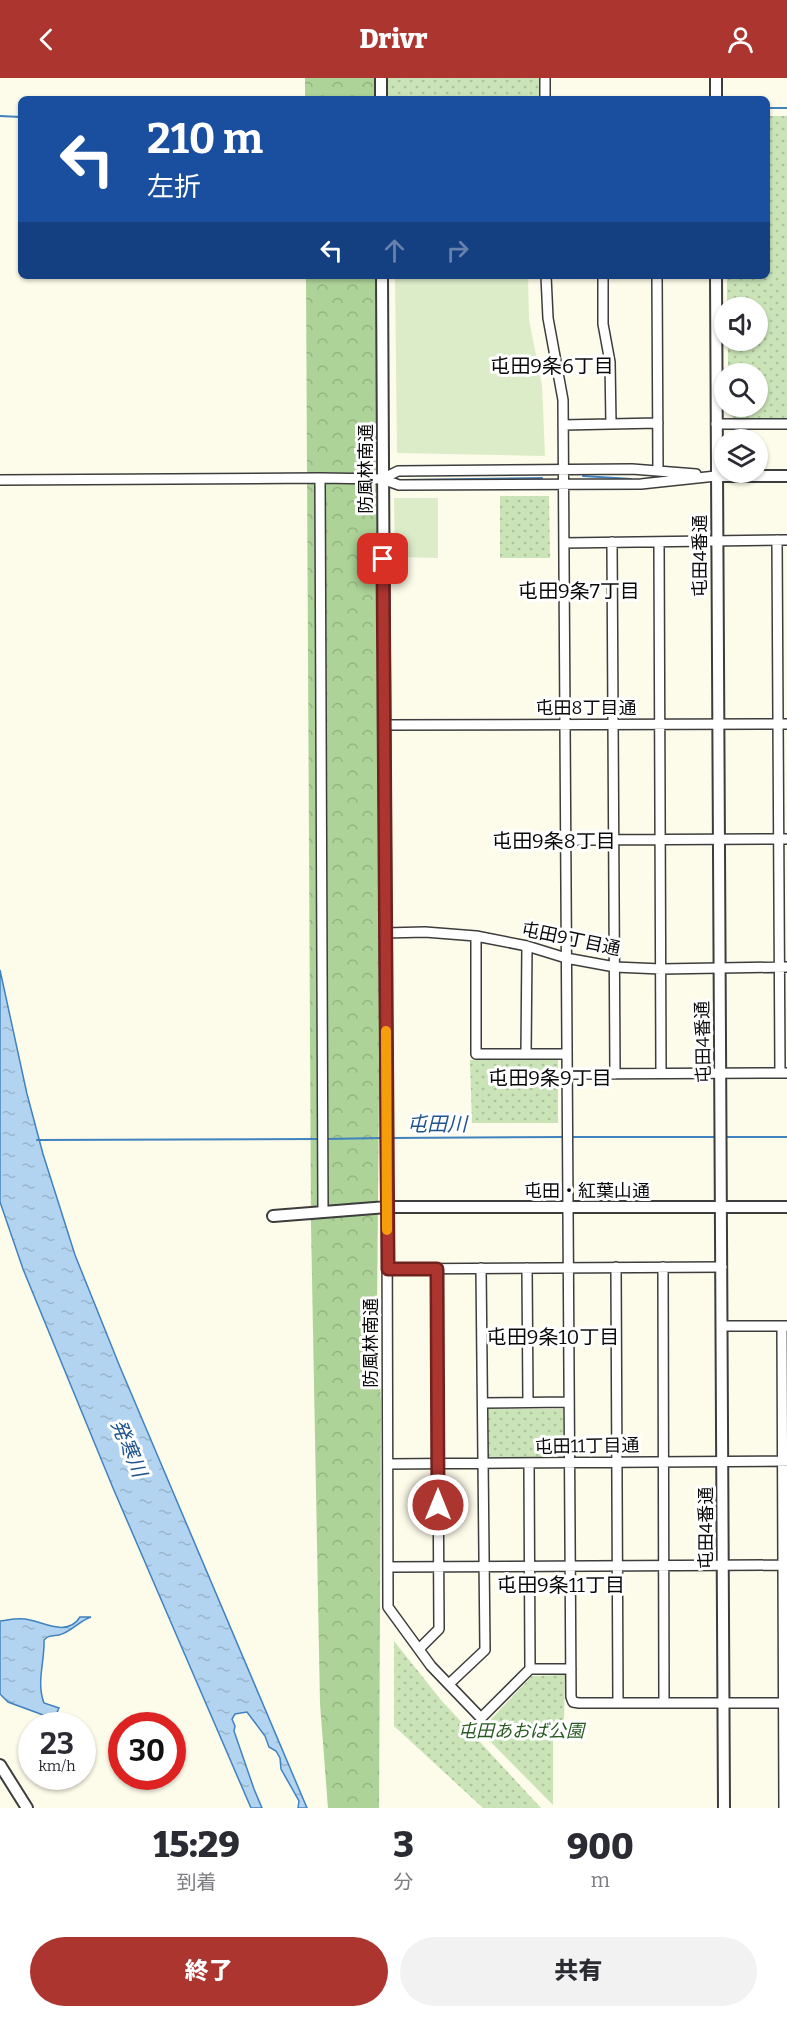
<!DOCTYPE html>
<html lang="ja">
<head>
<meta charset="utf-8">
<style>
	body { margin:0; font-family:Bitter,"Noto Sans JP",serif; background:#f2f2f3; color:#2b2b33; height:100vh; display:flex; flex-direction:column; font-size:22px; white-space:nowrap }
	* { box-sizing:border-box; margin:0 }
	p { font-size:20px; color:#7c7c81 }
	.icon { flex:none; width:33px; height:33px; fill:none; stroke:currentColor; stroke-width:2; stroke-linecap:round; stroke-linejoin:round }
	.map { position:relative; height:1730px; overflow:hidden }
	.details { display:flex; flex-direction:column; background:#fff; flex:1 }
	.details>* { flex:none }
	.hud { position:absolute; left:18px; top:18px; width:752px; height:183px; border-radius:9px; box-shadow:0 2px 4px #0004; background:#1a4fa0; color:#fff; overflow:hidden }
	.controls { position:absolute; left:714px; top:219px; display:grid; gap:12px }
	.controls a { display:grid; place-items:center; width:54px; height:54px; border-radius:50%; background:#fff; box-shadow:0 2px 4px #0004; font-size:30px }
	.speed { position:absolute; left:18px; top:1634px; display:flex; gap:12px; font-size:30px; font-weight:700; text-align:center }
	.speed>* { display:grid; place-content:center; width:78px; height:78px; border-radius:50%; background:#fff; box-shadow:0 2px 4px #0004; line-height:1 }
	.speed small { font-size:15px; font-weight:400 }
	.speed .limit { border:9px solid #d22; background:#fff; color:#111 }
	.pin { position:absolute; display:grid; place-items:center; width:51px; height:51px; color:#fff; margin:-26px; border-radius:12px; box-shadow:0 3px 9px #0006 }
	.me { position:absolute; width:66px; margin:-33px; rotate:0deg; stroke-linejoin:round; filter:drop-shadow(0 0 4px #0008) }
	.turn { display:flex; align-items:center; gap:21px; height:126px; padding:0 30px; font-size:27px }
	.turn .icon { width:78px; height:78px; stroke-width:2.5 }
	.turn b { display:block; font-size:42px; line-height:51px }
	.lanes { display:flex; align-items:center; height:57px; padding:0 30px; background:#0003; justify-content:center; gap:30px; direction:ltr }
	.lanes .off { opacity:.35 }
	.eta { display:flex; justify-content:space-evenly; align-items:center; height:102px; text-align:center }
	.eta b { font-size:36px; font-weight:800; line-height:42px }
	.cta { display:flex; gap:12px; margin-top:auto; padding:12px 30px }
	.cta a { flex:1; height:69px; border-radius:36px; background:#ad3530; color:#fff; font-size:24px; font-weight:800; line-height:69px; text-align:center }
	.cta a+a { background:#f2f2f3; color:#2b2b33 }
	header { display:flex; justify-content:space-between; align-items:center; height:78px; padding:0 30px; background:#ad3530; color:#fff; font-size:27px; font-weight:800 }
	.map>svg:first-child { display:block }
	.forest { fill:url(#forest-crowns) }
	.park { fill:url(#park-dots) }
	.pitch { fill:#dcecc8 }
	.water { fill:url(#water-ripples); stroke:#4182c0; stroke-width:1.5 }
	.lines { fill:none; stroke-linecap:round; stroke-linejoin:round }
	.stream { stroke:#4182c0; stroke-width:2 }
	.minor-casing { stroke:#3d3d3d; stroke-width:12 }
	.tertiary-casing { stroke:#3d3d3d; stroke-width:14 }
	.minor { stroke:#fff; stroke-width:9 }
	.tertiary { stroke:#fff; stroke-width:10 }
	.route-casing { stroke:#70221f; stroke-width:15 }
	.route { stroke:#ad3530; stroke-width:10 }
	.slow { stroke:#f59e0b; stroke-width:10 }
	.labels { text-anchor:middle; stroke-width:6; stroke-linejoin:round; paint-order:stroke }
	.street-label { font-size:18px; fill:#0a0a0a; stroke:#fff }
	.park-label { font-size:18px; font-style:italic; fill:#285b22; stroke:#fff }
	.neighbourhood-label { font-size:20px; fill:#0a0a0a; stroke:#fff }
	.water-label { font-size:20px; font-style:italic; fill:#20558f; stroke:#fff }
</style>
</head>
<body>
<header><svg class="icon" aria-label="back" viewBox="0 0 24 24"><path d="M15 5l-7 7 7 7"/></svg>Drivr<svg class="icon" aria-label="person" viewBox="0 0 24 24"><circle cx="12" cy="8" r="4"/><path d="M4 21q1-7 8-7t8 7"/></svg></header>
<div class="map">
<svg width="787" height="1730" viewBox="0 0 787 1730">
	<defs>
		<pattern id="forest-crowns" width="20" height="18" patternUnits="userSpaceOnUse" patternTransform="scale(1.5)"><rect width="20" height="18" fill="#add398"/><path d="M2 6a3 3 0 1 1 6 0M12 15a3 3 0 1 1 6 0" fill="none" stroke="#94b482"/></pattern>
		<pattern id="park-dots" width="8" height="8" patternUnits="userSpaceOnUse" patternTransform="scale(1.5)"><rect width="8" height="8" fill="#cae4b7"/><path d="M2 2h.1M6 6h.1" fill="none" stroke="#acc29c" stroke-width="1.8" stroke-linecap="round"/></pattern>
		<pattern id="water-ripples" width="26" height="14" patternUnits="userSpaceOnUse" patternTransform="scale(1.5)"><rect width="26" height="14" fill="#b3d4f0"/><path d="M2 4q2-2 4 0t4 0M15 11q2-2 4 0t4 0" fill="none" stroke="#99b5cc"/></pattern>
	</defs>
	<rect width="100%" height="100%" fill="#fdfbe9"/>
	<!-- forest -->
	<path class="forest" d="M 305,0 L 377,0 L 377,21 L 305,21 Z
		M 306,198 L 379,198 L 378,736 L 381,789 L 377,1233 L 381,1325 L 379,1730 L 328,1730 L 320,1626 L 311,1146 Z"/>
	<!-- park -->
	<path class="park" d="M 386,0 L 540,0 L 540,21 L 386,21 Z
		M 767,38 L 787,38 L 787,340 L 734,341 L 728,335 L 728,329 L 758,328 L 758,296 L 728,295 L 728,263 L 758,262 L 758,230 L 727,229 L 727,198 L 766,198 Z
		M 500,418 L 549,418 L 550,480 L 500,480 Z
		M 558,981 L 558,1045 L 472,1045 L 470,982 Z
		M 488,1331 L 563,1331 L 563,1380 L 488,1381 Z
		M 394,1563 L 441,1622 L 541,1730 L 483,1730 L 394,1648 Z
		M 565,1597 L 564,1644 L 553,1644 L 553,1727 L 480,1653 L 532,1598 Z"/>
	<!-- pitch -->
	<path class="pitch" d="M 395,198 L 528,198 L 529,242 L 542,307 L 545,378 L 397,375 Z
		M 394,420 L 438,420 L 438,480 L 395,479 Z"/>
	<!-- water -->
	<path class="water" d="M 0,892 L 27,1016 L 43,1076 L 75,1177 L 120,1289 L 307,1730 L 298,1730 L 299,1723 L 281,1691 L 280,1680 L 276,1673 L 269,1669 L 265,1658 L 247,1634 L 235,1636 L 232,1641 L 235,1648 L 234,1653 L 254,1711 L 262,1730 L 251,1730 L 113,1410 L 23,1191 L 0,1124 Z
		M 80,1539 L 91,1539 C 79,1543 71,1554 59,1557 C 52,1558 49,1557 44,1562 C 45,1583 36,1604 44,1625 L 59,1630 L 54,1641 L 8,1624 L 0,1616 L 0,1543 C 8,1542 17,1540 25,1541 C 42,1543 67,1560 80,1539 Z"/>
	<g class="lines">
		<!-- stream -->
		<path class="stream" d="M 766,30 L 787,30
			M 0,38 L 21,39
			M 583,398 L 631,401
			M 407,402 L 542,400
			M 571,1059 L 718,1059
			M 724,1059 L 787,1059
			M 391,1060 L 565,1059
			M 325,1061 L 382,1060
			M 37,1062 L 319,1061"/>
		<!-- minor casing -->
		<g class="minor-casing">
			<path id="minor" d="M 545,0 L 545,21
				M 546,198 L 548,240 L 563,322 L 571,1619 L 573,1624 L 579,1625 L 787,1625
				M 603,198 L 603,246 L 610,284 L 611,346
				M 657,198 L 658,393
				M 716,346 L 787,346
				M 563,347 L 658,345
				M 320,400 L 382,401 L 399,407 L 641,406 L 716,398
				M 382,401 L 398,393 L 632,391 L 696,396
				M 0,402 L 320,400 L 323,1134
				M 777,462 L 780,995
				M 612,464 L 615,996
				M 659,464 L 661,995
				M 564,465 L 787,462
				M 385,647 L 787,646
				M 565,762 L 787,761
				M 385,855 L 425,854 L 476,858 L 527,868 L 566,880 L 615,889 L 661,891 L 787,889
				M 476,858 L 476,976 L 567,976
				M 526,976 L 527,868
				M 567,996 L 787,995
				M 387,1129 L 388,1529 L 431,1588 L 481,1640 L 530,1591 L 571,1591
				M 616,1189 L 618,1625
				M 663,1189 L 664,1625
				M 527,1190 L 528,1324
				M 388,1191 L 722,1189
				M 722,1248 L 786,1248
				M 782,1248 L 784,1730
				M 483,1325 L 568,1324
				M 529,1385 L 530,1591
				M 388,1386 L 787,1383
				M 388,1489 L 787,1487
				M 419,1571 L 439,1551 L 437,1191
				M 449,1606 L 485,1572 L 481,1190"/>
		</g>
		<!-- tertiary casing -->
		<g class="tertiary-casing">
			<path id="tertiary" d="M 381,0 L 381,21
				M 716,21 L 716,0
				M 382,198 L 387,1129
				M 716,198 L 724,1730
				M 716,398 L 787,398
				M 273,1138 L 387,1129 L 787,1129
				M 0,1687 L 27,1730"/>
		</g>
		<!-- minor -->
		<use href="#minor" class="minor"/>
		<!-- tertiary -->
		<use href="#tertiary" class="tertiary"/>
	</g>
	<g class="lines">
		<!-- route casing -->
		<g class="route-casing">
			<path id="route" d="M 383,481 L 388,1191 L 437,1191 L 438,1427"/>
		</g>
		<!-- route -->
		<use href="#route" class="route"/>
		<!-- slow -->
		<path class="slow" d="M 386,953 L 387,1152"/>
	</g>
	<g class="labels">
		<!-- street labels -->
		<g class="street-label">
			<text transform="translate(366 391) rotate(-90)" y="6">防風林南通</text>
			<text transform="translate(700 478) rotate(-90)" y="6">屯田4番通</text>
			<text x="586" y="636">屯田8丁目通</text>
			<text transform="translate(571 861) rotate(12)" y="6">屯田9丁目通</text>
			<text transform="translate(703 964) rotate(-91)" y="6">屯田4番通</text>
			<text x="587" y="1119">屯田・紅葉山通</text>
			<text transform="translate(371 1265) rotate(-90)" y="6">防風林南通</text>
			<text transform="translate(587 1368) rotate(-1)" y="6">屯田11丁目通</text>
			<text transform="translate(706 1450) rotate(-90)" y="6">屯田4番通</text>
		</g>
		<!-- park labels -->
		<g class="park-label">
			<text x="521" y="1659">屯田あおば公園</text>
		</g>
		<!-- neighbourhood labels -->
		<g class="neighbourhood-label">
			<text x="552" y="295">屯田9条6丁目</text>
			<text x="579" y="520">屯田9条7丁目</text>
			<text x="554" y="770">屯田9条8丁目</text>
			<text x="550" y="1007">屯田9条9丁目</text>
			<text x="553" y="1266">屯田9条10丁目</text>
			<text x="561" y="1514">屯田9条11丁目</text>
		</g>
		<!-- water labels -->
		<g class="water-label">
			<text x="437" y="1053">屯田川</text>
			<text transform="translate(129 1370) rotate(67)" y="7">発寒川</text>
		</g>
	</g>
</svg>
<div class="controls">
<a><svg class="icon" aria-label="sound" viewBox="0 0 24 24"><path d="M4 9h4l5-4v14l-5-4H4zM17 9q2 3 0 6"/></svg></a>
<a><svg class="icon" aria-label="search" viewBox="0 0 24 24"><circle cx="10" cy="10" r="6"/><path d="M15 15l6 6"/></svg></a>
<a><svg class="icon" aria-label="layers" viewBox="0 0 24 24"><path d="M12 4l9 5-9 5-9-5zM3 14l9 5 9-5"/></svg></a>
</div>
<div class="speed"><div>23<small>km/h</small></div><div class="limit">30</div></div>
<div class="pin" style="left:383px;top:481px;background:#d93025"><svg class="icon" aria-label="arrive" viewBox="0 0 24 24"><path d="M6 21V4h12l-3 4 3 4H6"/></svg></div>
<svg class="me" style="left:438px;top:1427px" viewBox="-20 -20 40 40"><circle r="17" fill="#ad3530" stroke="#fff" stroke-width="3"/><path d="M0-11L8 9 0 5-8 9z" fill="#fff"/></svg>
<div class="hud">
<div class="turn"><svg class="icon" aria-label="left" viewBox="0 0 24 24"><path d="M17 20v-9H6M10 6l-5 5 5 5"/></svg><div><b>210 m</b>左折</div></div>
<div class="lanes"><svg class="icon" aria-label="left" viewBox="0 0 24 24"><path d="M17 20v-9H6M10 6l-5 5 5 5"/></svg><svg class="icon off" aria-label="ahead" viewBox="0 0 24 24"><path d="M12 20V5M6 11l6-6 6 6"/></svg><svg class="icon off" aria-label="right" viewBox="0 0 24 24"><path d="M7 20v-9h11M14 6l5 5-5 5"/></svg></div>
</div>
</div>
<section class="details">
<div class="eta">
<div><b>15:29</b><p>到着</p></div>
<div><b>3</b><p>分</p></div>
<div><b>900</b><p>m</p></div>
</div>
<div class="cta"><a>終了</a><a>共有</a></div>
</section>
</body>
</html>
